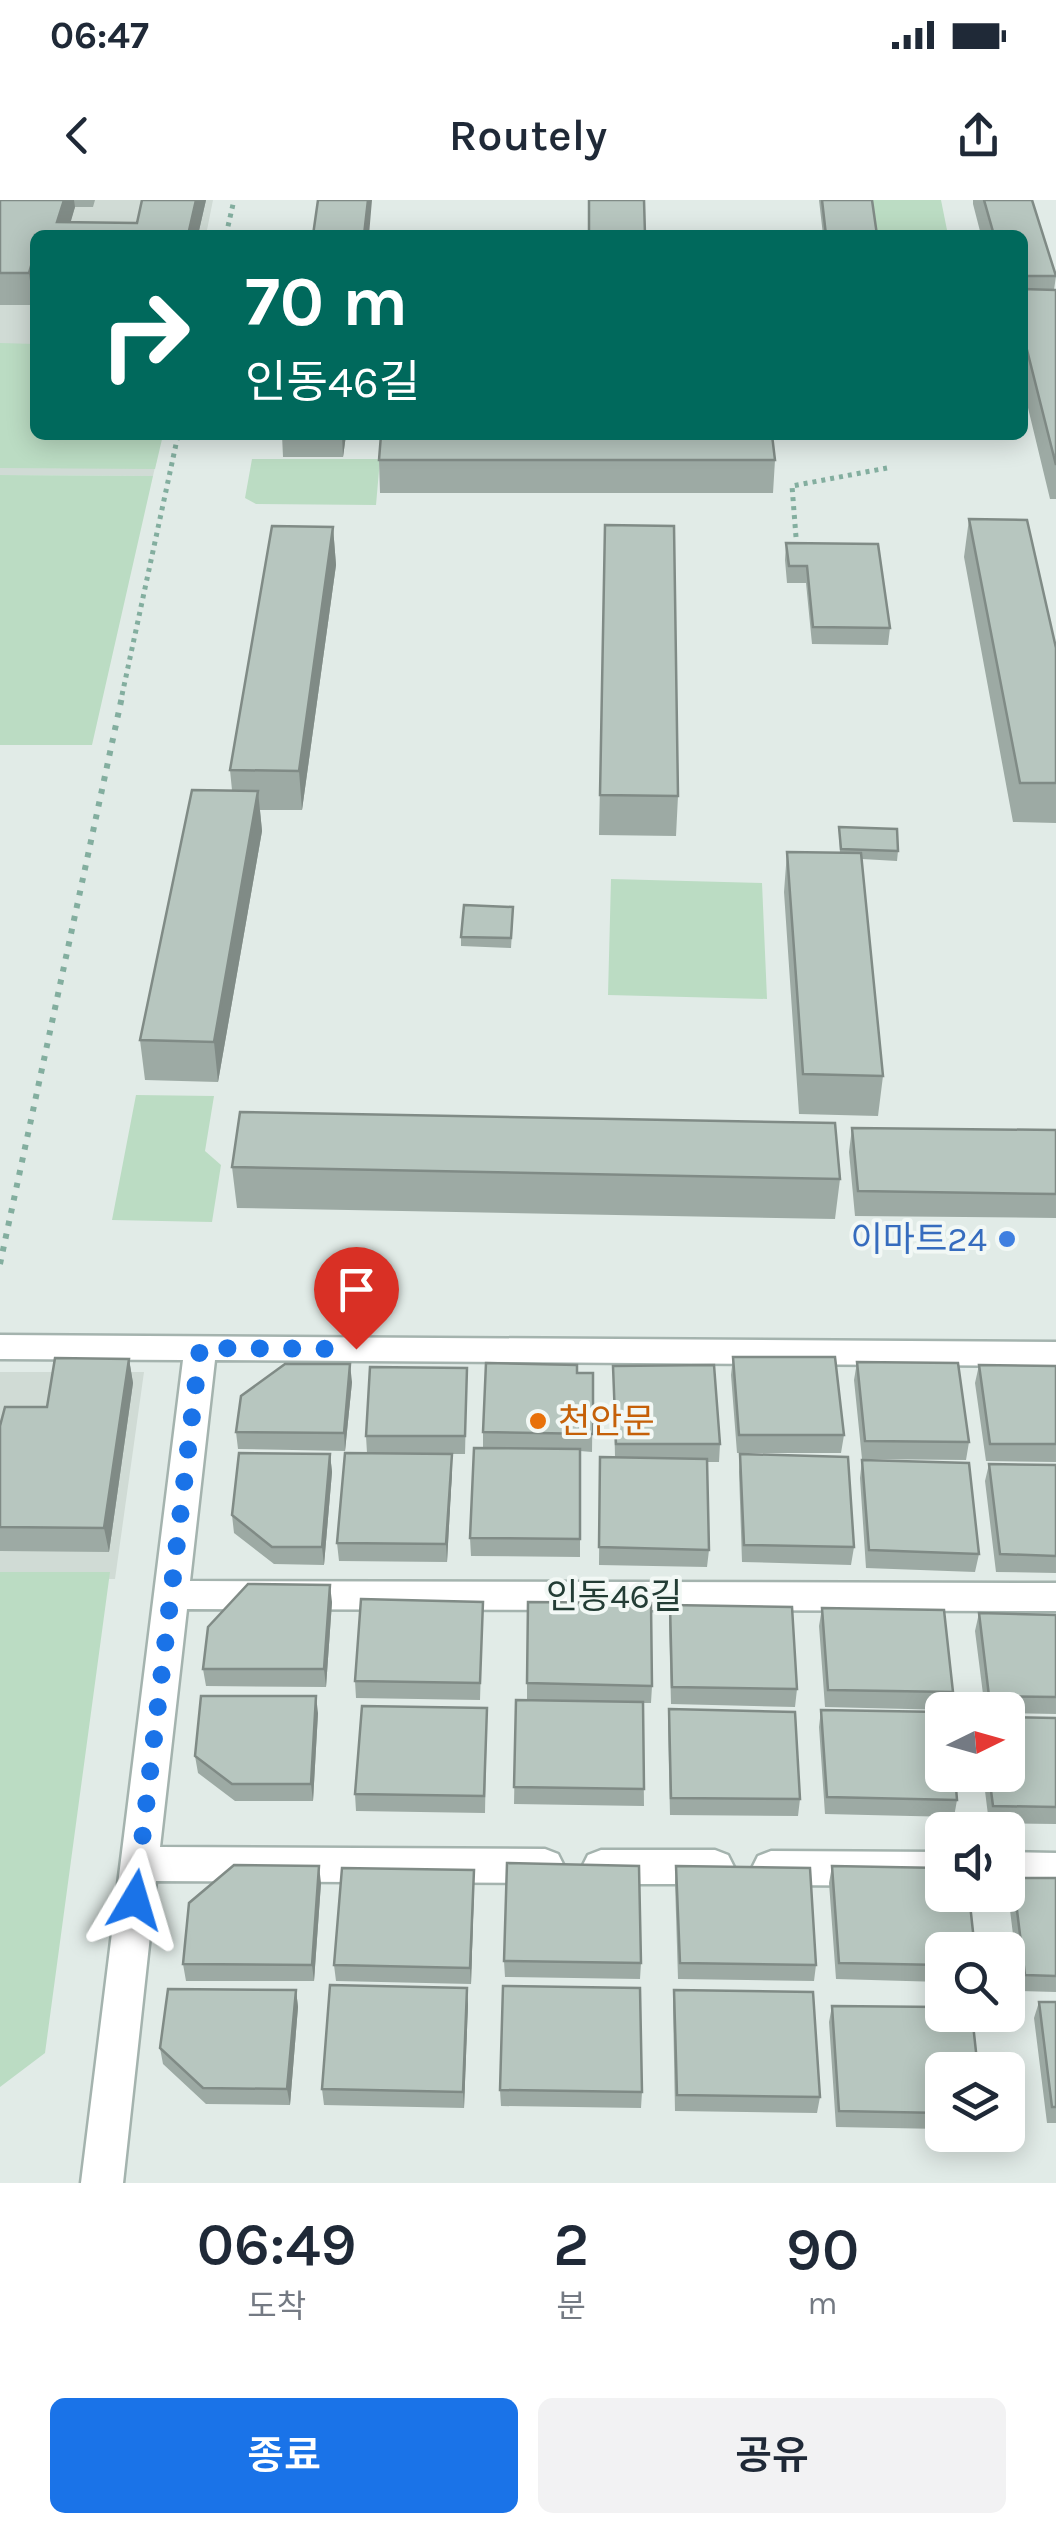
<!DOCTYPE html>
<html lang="ko">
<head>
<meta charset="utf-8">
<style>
	body { margin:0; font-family:Karla,"Noto Sans KR",sans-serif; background:#f2f2f3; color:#1f2937; height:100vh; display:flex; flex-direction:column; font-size:38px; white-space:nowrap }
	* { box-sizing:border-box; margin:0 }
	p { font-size:32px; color:#747a83 }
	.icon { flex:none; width:55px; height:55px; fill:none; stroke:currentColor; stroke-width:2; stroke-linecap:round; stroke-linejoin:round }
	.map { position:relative; height:1983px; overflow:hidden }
	.drawer { display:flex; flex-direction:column; background:#fff; flex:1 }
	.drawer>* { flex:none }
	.top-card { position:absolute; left:30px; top:30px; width:998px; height:210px; border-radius:15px; box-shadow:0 5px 25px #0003; background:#00695c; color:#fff; overflow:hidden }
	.needle { width:65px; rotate:85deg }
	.fabs { position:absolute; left:925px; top:1492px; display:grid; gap:20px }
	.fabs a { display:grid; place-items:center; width:100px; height:100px; border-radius:15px; background:#fff; box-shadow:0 5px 25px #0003; font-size:50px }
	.pin { position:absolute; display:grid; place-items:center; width:85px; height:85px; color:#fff; margin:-102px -42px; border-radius:50% 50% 50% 0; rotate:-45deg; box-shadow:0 0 10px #0007 }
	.pin .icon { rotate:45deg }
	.me { position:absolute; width:110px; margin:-55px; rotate:7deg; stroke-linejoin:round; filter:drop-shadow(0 0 8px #0008) }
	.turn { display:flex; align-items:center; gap:35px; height:210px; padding:0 50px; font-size:45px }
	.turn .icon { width:130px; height:130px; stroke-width:2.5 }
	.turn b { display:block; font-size:70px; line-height:85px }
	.eta { display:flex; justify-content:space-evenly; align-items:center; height:170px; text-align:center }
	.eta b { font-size:60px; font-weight:600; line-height:70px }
	.cta { display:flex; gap:20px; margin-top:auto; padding:20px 50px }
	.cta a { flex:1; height:115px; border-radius:15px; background:#1a73e8; color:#fff; font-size:40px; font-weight:600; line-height:115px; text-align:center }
	.cta a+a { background:#f2f2f3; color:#1f2937 }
	.status { display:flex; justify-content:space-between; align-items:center; height:70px; padding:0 50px; background:#fff; direction:ltr }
	.status svg { height:28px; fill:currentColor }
	header { display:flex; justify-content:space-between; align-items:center; height:130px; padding:0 50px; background:#fff; font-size:45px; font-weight:600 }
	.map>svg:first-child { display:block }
	.built { fill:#d0dbd5 }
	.green { fill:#bbdcc3 }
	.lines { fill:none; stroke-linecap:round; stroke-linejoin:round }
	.minor-casing { stroke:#a4b3ae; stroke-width:5 }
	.path-far1 { stroke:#83ae9f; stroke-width:5; stroke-dasharray:4 5; stroke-linecap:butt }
	.path { stroke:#83ae9f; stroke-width:6; stroke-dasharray:5 8; stroke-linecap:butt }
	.minor { fill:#fff; fill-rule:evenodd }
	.wall { fill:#9daaa4 }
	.shaded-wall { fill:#808b86 }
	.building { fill:#b7c6bf; stroke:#808b86; stroke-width:2.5 }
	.route { stroke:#1a73e8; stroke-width:18; stroke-dasharray:0 32.4 }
	.shop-dot { fill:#3f7fe0; stroke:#f2f8f5; stroke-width:4 }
	.food-dot { fill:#e8710a; stroke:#f2f8f5; stroke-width:4 }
	.labels { text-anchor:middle; stroke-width:8; stroke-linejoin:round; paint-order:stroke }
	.shop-label { font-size:35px; fill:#366cbe; stroke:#f2f8f5; text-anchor:end }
	.food-label { font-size:35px; fill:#c56008; stroke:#f2f8f5; text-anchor:start }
	.street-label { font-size:35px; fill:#223c34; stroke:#f2f8f5 }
</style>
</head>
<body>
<div class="status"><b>06:47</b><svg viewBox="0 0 49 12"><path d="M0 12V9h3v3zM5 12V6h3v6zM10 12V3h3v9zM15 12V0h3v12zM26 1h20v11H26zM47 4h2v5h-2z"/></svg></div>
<header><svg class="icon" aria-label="back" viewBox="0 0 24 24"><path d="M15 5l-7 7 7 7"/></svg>Routely<svg class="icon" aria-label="share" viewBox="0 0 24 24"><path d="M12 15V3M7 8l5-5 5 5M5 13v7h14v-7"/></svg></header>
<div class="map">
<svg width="1056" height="1983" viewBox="0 0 1056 1983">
	<rect width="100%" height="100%" fill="#e1ebe7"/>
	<!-- built -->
	<path class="built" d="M 0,0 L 213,0 L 206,35 L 35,35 L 35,235 L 162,235 L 153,276 L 0,275 Z
		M 0,1172 L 144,1172 L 115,1379 L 0,1379 Z"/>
	<!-- green -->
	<path class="green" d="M 864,0 L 941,0 L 948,35 L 869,34 Z
		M 0,143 L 35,144 L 35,235 L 163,235 L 155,269 L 0,268 Z
		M 252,259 L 380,259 L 376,305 L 256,304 L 245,298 Z
		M 0,275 L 153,276 L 92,545 L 0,545 Z
		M 611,679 L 762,683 L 767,799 L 608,795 Z
		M 136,895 L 214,896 L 205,951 L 221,965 L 212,1022 L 112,1020 Z
		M 0,1372 L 110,1372 L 45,1853 L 0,1887 Z"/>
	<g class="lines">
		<!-- minor casing -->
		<g class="minor-casing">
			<path id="minor" d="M 0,1135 L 1056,1142 L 1056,1166 L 215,1160 L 190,1381 L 1056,1383 L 1056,1411 L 187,1409 L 160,1647 L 545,1649 L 558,1654 L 564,1666 L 558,1678 L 545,1683 L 156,1681 L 123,1983 L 81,1983 L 183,1160 L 0,1159 Z
				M 601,1650 L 715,1650 L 728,1655 L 734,1667 L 728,1679 L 715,1684 L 601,1684 L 588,1679 L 582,1667 L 588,1655 Z
				M 771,1651 L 942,1652 L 942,1686 L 771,1685 L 758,1680 L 752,1668 L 758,1656 Z
				M 1008,1652 L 1056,1653 L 1056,1687 L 1008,1686 Z"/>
		</g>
		<!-- path-far1 -->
		<path class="path-far1" d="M 226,35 L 234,0
			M 796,337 L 792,286 L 887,268
			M 122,495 L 178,235"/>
		<!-- path -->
		<path class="path" d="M 0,1064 L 123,492"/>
		<!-- minor -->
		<use href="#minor" class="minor"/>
	</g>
	<!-- wall -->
	<path class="wall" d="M 0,0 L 95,0 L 93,7 L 75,7 L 70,22 L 137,23 L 206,0 L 198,35 L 35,35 L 35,100 L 33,105 L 0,105 Z
		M 819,0 L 872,0 L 877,35 L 823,35 Z
		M 973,0 L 1032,0 L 1056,76 L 1054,90 L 1056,90 L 1056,299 L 1050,299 L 1022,183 L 1022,35 L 981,35 L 973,4 Z
		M 282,235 L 346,235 L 343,257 L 283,257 Z
		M 379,260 L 775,260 L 773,293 L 380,293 Z
		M 969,319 L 1056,448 L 1056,623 L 1013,622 L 964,357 Z
		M 605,325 L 678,596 L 676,636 L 599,635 Z
		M 333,327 L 336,365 L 302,610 L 260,610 L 262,631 L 218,882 L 145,880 L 140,840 L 232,590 L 230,570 Z
		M 786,343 L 890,428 L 888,445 L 812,444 L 806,383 L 787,383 L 785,360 Z
		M 839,627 L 898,651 L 897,661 L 862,659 L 883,876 L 878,916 L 799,914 L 784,692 L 787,652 L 840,653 Z
		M 513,716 L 511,748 L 461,746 L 461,737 Z
		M 852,928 L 1056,930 L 1056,1018 L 855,1016 L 849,952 Z
		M 232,967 L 840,979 L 835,1019 L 237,1008 Z
		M 733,1157 L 844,1235 L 841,1253 L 737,1253 L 731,1175 Z
		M 129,1159 L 133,1183 L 109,1352 L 0,1351 L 0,1226 L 47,1207 Z
		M 857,1162 L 969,1242 L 966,1260 L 862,1259 L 854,1180 Z
		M 979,1165 L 1056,1166 L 1056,1262 L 986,1261 L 975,1183 Z
		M 613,1166 L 720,1244 L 719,1262 L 707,1262 L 709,1350 L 707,1367 L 599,1365 L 600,1257 L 615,1257 Z
		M 467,1168 L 465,1254 L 397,1254 L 452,1254 L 452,1272 L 447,1362 L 339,1361 L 337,1343 L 367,1253 L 366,1236 Z
		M 577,1173 L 593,1173 L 592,1252 L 580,1251 L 580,1357 L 471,1356 L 470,1338 L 483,1248 L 483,1232 Z
		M 352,1182 L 345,1251 L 238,1249 L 236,1232 Z
		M 330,1254 L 332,1272 L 324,1365 L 274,1364 L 234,1333 L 232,1315 Z
		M 740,1254 L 854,1347 L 851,1365 L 742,1362 L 739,1272 Z
		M 862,1260 L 979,1354 L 975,1372 L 866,1368 L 860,1278 Z
		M 989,1264 L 1056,1265 L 1056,1373 L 996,1372 L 985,1281 Z
		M 332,1402 L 326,1487 L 206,1486 L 203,1469 Z
		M 483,1402 L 480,1500 L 356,1498 L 355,1481 Z
		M 670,1405 L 797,1489 L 795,1507 L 671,1504 L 669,1423 Z
		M 822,1408 L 953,1492 L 950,1510 L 825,1507 L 819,1426 Z
		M 979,1413 L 1056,1415 L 1056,1514 L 1008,1513 L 1008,1510 L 985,1510 L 975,1431 Z
		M 527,1483 L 652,1486 L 651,1503 L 643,1503 L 644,1606 L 514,1604 L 516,1500 L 527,1500 Z
		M 487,1508 L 485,1613 L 356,1611 L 355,1594 Z
		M 669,1509 L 800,1599 L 798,1616 L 670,1615 L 668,1526 Z
		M 821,1510 L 957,1600 L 954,1617 L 825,1614 L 819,1527 Z
		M 318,1513 L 313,1601 L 235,1601 L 198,1573 L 195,1556 Z
		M 1056,1518 L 1056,1624 L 989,1623 L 983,1575 L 1008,1575 Z
		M 676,1666 L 816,1765 L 814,1781 L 678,1779 L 675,1682 Z
		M 832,1666 L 942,1750 L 942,1782 L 836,1779 L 829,1683 Z
		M 1013,1678 L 1056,1678 L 1056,1792 L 1020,1791 L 1008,1694 Z
		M 321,1683 L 314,1781 L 186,1781 L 183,1764 Z
		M 474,1687 L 471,1784 L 336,1781 L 334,1765 Z
		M 504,1761 L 641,1763 L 640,1779 L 505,1777 Z
		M 296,1790 L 298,1807 L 290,1905 L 206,1904 L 163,1864 L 160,1848 Z
		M 674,1790 L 820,1897 L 817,1913 L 675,1911 L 673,1806 Z
		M 1039,1802 L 1056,1802 L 1056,1923 L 1047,1923 L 1034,1818 Z
		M 468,1804 L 464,1908 L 324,1905 L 322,1889 Z
		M 832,1806 L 942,1870 L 942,1929 L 836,1927 L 829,1822 Z
		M 500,1890 L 642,1892 L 641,1908 L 501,1906 Z"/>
	<!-- shaded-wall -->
	<path class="shaded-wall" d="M 64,0 L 74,0 L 75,7 L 67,35 L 57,22 Z
		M 196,0 L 206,0 L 198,35 L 188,35 Z
		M 368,0 L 372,0 L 369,35 L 364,35 Z
		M 31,66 L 35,91 L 33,105 L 29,73 Z
		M 342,235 L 346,235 L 343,257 Z
		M 333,327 L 336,365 L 302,610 L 299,571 Z
		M 258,591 L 262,631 L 218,882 L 214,842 Z
		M 129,1159 L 133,1183 L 109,1352 L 104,1328 Z
		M 350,1164 L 352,1182 L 345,1251 L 344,1233 Z
		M 330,1254 L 332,1272 L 324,1365 L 322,1347 Z
		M 452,1254 L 452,1272 L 447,1362 L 446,1344 Z
		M 330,1385 L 332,1402 L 326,1487 L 324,1469 Z
		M 316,1496 L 318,1513 L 313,1601 L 311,1584 Z
		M 319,1666 L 321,1683 L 314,1781 L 312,1765 Z
		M 474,1670 L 474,1687 L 471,1784 L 470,1768 Z
		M 467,1788 L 468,1804 L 464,1908 L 463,1892 Z
		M 296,1790 L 298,1807 L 290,1905 L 287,1889 Z"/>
	<!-- building -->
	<path class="building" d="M 0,0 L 64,0 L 57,22 L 137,23 L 142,0 L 196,0 L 188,35 L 35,35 L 35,66 L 31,66 L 29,73 L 0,73 Z
		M 318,0 L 368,0 L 364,35 L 313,35 Z
		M 589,0 L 644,0 L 645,35 L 589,35 Z
		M 822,0 L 872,0 L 877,35 L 826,35 Z
		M 984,0 L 1032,0 L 1056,76 L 1022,76 L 1022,35 L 994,35 Z
		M 1022,89 L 1056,90 L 1056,265 L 1022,130 Z
		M 381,235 L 772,235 L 775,260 L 379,260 Z
		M 969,319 L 1027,320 L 1056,448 L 1056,583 L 1020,583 Z
		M 605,325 L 674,326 L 678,596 L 600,595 Z
		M 272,326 L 333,327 L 299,571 L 230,570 Z
		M 786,343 L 878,344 L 890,428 L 813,427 L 807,366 L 789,366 Z
		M 192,590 L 258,591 L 214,842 L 140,840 Z
		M 839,627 L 897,629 L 898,651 L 841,649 Z
		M 787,652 L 861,653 L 883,876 L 803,874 Z
		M 464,705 L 513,707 L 511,738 L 461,737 Z
		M 240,912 L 835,923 L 840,979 L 232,967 Z
		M 852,928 L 1056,930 L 1056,994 L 858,991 Z
		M 733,1157 L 835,1157 L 844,1235 L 739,1235 Z
		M 55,1158 L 129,1159 L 104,1328 L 0,1327 L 0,1226 L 5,1207 L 47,1207 Z
		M 857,1162 L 958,1163 L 969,1242 L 865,1241 Z
		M 486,1163 L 577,1165 L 577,1173 L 593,1173 L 593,1234 L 483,1232 Z
		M 285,1164 L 350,1164 L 344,1233 L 236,1232 L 241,1196 Z
		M 714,1165 L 720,1244 L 616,1244 L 613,1166 Z
		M 979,1165 L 1056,1166 L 1056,1244 L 990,1244 Z
		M 370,1167 L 467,1168 L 465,1236 L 366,1236 Z
		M 474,1248 L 580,1249 L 580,1339 L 470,1338 Z
		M 239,1253 L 330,1254 L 322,1347 L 272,1347 L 232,1315 Z
		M 345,1253 L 452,1254 L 446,1344 L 337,1343 Z
		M 740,1254 L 848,1257 L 854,1347 L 744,1345 Z
		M 600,1257 L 707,1259 L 709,1350 L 599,1347 Z
		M 862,1260 L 969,1263 L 979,1354 L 869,1350 Z
		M 989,1264 L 1056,1265 L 1056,1356 L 1000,1354 Z
		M 248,1384 L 330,1385 L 324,1469 L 203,1469 L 208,1427 Z
		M 361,1399 L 483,1402 L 480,1483 L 355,1481 Z
		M 528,1402 L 651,1403 L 652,1486 L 527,1483 Z
		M 670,1405 L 792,1407 L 797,1489 L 672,1487 Z
		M 822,1408 L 944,1410 L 953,1492 L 828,1490 Z
		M 979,1413 L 1056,1415 L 1056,1497 L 989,1496 Z
		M 201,1496 L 316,1496 L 311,1584 L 232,1584 L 195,1556 Z
		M 516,1500 L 643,1502 L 644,1589 L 514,1587 Z
		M 362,1506 L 487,1508 L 484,1596 L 355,1594 Z
		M 669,1509 L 795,1512 L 800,1599 L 671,1598 Z
		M 821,1510 L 942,1512 L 942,1575 L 955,1575 L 957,1600 L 827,1597 Z
		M 1008,1517 L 1056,1518 L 1056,1607 L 993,1606 L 989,1575 L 1008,1575 Z
		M 507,1663 L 639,1666 L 641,1763 L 504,1761 Z
		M 234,1665 L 319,1666 L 312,1765 L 183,1764 L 189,1703 Z
		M 676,1666 L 810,1668 L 816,1765 L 680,1763 Z
		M 832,1666 L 942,1668 L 942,1695 L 969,1695 L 975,1750 L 942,1750 L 942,1765 L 839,1763 Z
		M 342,1668 L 474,1670 L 470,1768 L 334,1765 Z
		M 1013,1678 L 1056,1678 L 1056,1776 L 1025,1775 Z
		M 330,1785 L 467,1788 L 463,1892 L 322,1889 Z
		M 503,1786 L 640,1788 L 642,1892 L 500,1890 Z
		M 168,1789 L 296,1790 L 287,1889 L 203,1888 L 160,1848 Z
		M 674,1790 L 813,1792 L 820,1897 L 677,1895 Z
		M 1039,1802 L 1056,1802 L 1056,1907 L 1052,1907 Z
		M 832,1806 L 942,1807 L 942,1815 L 972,1815 L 978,1870 L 942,1870 L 942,1913 L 839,1911 Z"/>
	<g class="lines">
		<!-- route -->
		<path class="route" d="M 135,1700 L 200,1148 L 356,1149"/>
	</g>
	<!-- markers -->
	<circle class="shop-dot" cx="1007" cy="1039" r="10"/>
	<circle class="food-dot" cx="538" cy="1221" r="10"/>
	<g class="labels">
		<!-- shop labels -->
		<g class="shop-label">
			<text x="987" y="1051">이마트24</text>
		</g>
		<!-- food labels -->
		<g class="food-label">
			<text x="558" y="1233">천안문</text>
		</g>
		<!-- street labels -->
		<g class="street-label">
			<text x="614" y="1408">인동46길</text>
		</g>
	</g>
</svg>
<div class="fabs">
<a><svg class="needle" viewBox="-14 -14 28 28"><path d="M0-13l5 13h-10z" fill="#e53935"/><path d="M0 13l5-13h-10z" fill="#747a83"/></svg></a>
<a><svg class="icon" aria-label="sound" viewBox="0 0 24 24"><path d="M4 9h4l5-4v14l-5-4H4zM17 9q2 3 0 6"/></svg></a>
<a><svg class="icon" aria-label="search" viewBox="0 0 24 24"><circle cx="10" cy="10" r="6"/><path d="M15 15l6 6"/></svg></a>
<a><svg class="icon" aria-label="layers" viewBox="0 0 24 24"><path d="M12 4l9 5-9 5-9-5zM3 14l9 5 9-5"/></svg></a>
</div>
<div class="pin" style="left:356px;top:1149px;background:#d93025"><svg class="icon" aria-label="arrive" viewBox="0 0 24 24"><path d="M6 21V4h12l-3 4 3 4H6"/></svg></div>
<svg class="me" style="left:135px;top:1700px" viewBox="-20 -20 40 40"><path d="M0-17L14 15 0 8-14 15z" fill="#1a73e8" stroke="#fff" stroke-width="4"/></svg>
<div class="top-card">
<div class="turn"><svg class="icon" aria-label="right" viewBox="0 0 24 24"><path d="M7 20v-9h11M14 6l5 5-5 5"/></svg><div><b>70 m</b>인동46길</div></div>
</div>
</div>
<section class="drawer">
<div class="eta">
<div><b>06:49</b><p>도착</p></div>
<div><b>2</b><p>분</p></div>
<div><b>90</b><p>m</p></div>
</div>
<div class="cta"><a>종료</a><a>공유</a></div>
</section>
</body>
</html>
